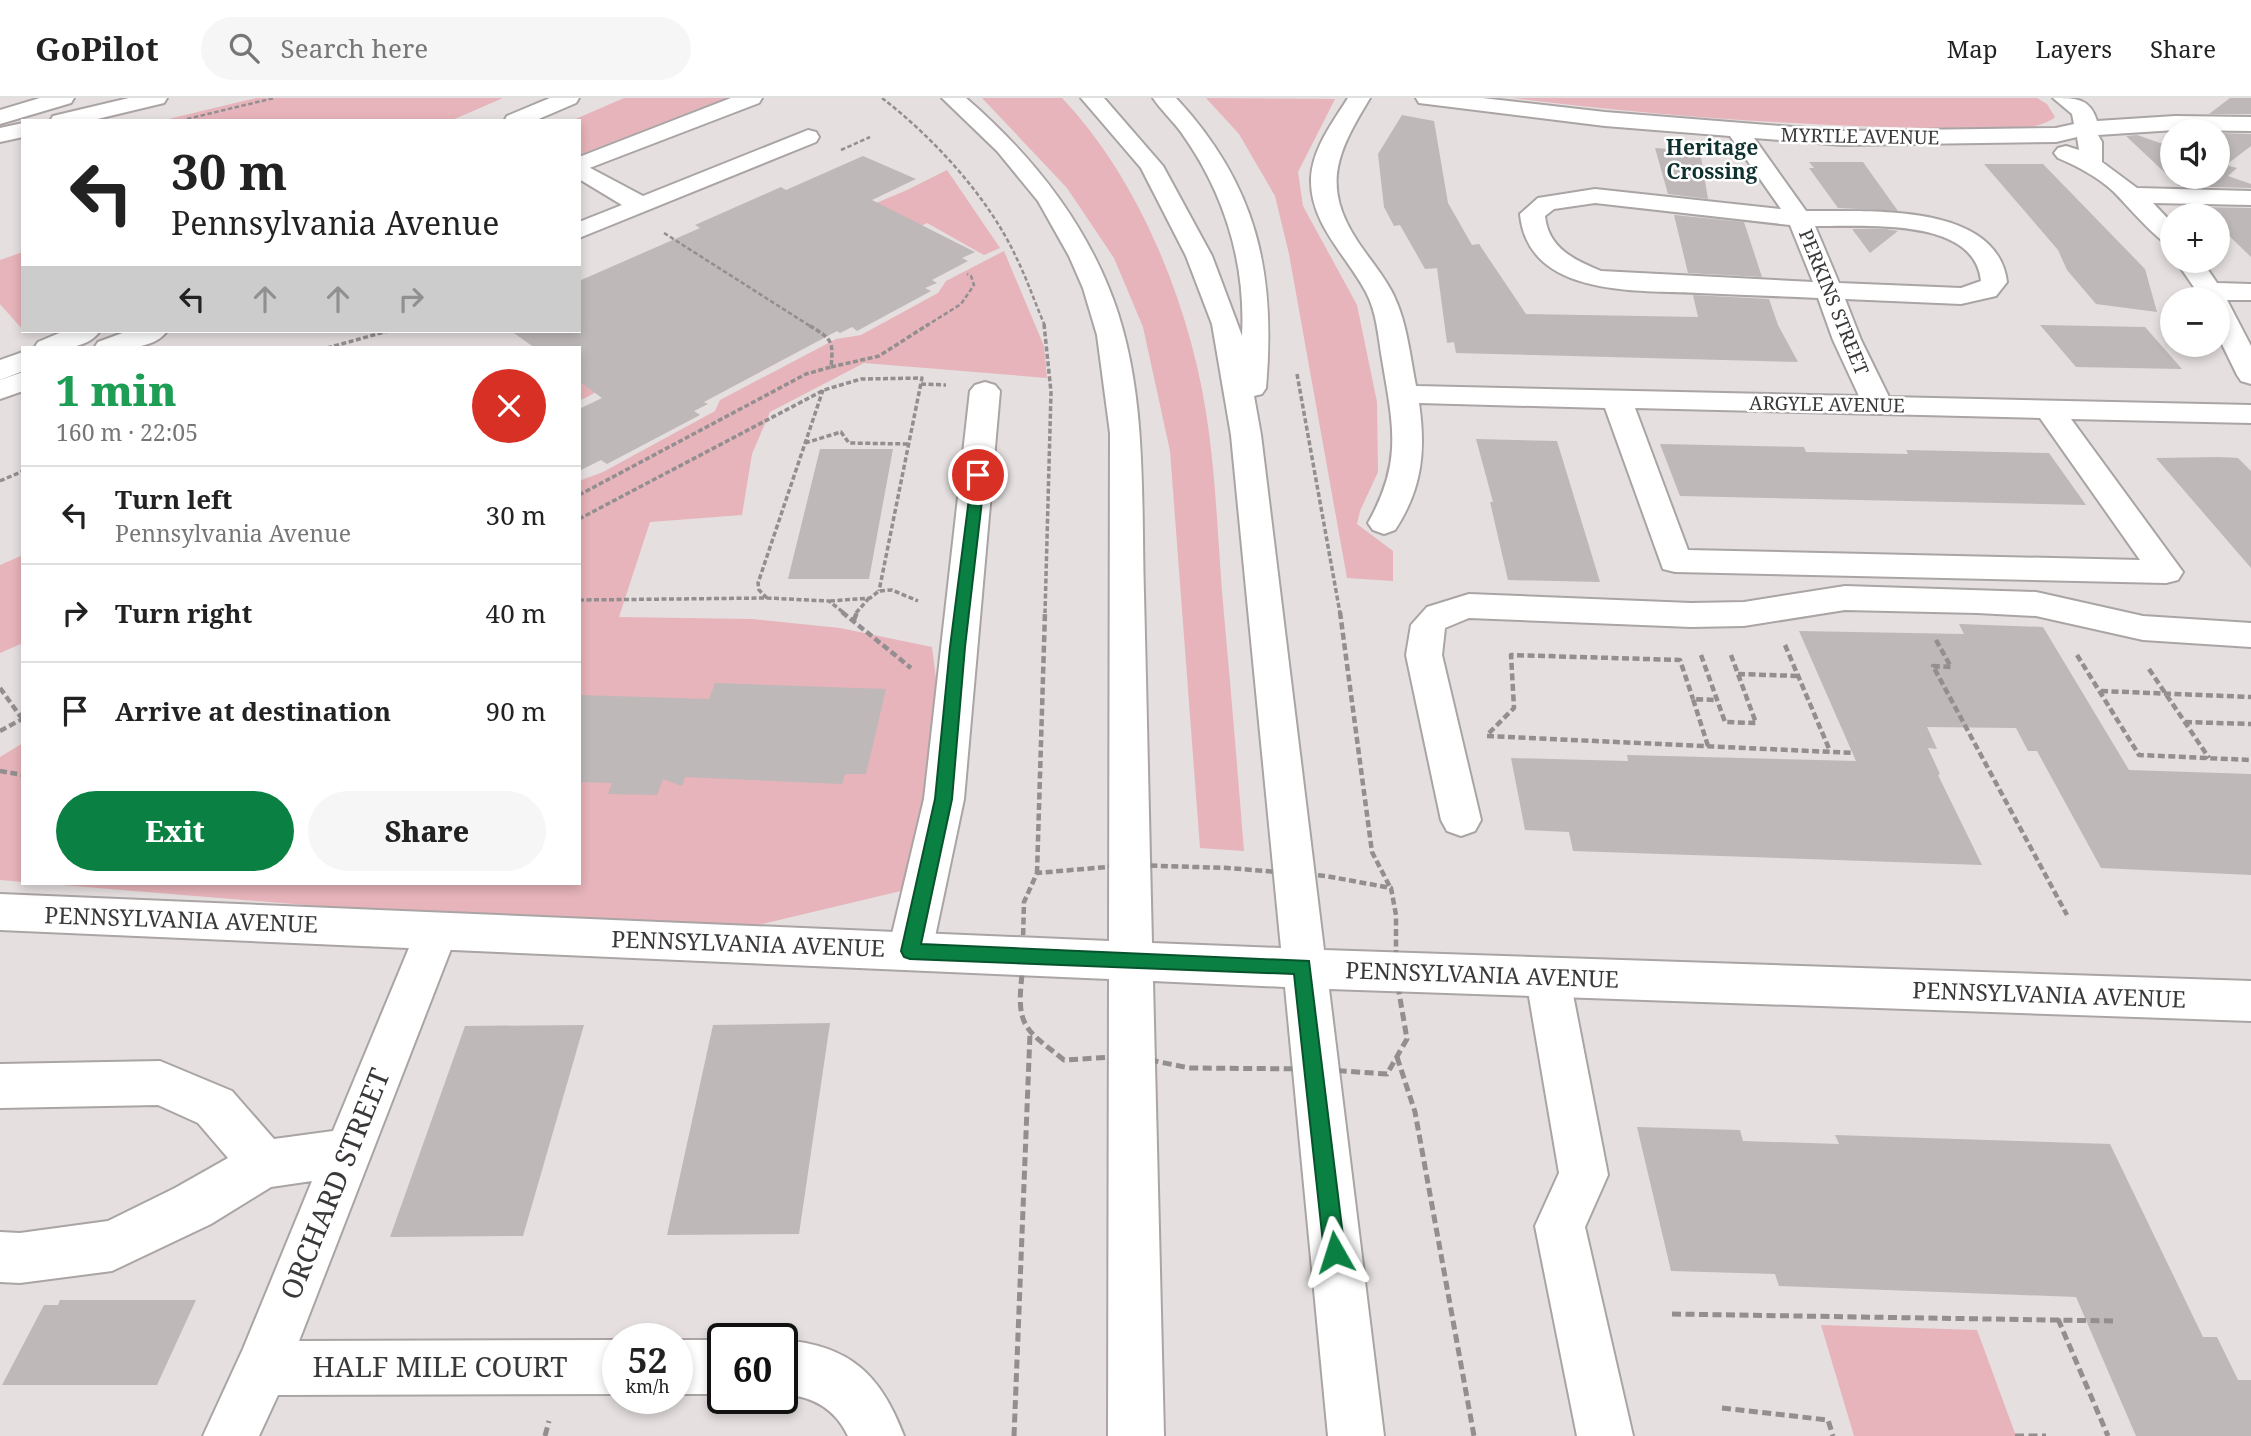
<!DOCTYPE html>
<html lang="en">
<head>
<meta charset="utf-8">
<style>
	body { margin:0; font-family:"Noto Serif",serif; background:#f6f6f6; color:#222; height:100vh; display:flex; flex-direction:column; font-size:26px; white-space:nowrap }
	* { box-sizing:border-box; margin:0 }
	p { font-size:23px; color:#767676 }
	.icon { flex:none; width:38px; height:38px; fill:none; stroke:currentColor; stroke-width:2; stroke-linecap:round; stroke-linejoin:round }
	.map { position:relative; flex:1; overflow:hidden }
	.drawer { position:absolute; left:21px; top:248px; width:560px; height:539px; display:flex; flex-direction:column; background:#fff; border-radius:0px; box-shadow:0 4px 10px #0003 }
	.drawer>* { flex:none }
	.banner { position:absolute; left:21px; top:21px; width:560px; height:214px; border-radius:0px; box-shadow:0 4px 10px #0003; background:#fff; color:#222; overflow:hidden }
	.tools { position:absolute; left:2160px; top:21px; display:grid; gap:14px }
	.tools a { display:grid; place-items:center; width:70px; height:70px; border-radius:50%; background:#fff; box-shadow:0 4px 10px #0003; font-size:35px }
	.speed { position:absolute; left:602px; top:1225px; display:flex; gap:14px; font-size:35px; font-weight:700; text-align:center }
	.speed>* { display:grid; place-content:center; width:91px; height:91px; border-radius:50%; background:#fff; box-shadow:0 4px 10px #0003; line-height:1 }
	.speed small { font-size:18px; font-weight:400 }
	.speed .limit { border:4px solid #111; border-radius:10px; background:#fff; color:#111 }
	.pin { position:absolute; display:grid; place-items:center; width:60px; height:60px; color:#fff; margin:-30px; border:4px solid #fff; border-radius:50%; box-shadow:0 2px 7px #0007 }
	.me { position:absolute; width:77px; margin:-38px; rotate:354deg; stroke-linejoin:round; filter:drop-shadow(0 0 5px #0008) }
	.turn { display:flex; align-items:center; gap:24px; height:147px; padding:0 35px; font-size:32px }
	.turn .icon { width:91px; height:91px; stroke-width:2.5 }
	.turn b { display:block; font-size:49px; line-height:60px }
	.lanes { display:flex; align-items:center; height:66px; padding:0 35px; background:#0003; justify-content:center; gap:35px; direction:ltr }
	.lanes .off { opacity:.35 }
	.round { display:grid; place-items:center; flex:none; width:74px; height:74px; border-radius:37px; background:#f6f6f6 }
	.summary { display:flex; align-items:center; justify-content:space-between; height:119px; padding:0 35px }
	h1 { font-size:42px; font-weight:800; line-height:52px; color:#1e9e55 }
	.button { display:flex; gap:14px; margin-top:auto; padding:14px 35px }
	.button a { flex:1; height:80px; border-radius:42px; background:#0b8043; color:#fff; font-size:28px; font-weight:800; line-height:80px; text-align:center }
	.button a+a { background:#f6f6f6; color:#222 }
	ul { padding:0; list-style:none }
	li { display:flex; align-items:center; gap:21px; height:98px; padding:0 35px; border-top:2px solid #e0e0e0 }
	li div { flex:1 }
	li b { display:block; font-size:26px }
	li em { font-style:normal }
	header { display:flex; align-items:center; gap:42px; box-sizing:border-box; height:98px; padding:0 35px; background:#fff; border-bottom:2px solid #e0e0e0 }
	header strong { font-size:33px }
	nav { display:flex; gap:38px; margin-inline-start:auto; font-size:24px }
	.search { width:490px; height:63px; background:#f6f6f6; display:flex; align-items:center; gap:18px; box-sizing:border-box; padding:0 24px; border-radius:38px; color:#767676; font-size:26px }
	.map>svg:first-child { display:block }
	.green { fill:#e6b4ba }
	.building { fill:#beb8b9 }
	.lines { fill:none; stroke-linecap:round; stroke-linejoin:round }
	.minor-casing { stroke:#aaa4a4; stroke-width:4 }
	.major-casing { stroke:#aaa4a4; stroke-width:4 }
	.highway-casing { stroke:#aaa4a4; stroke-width:4 }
	.path-far3 { stroke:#938e8f; stroke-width:2.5; stroke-dasharray:4.5 2.5; stroke-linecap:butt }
	.path-far2 { stroke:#938e8f; stroke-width:3.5; stroke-dasharray:5 2.5; stroke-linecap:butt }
	.path-far1 { stroke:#938e8f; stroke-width:4.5; stroke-dasharray:7 3.5; stroke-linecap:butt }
	.path { stroke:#938e8f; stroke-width:5; stroke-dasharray:9 4.5; stroke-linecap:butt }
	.minor { fill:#fff; fill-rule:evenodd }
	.major { fill:#fff; fill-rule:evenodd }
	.highway { fill:#fff; fill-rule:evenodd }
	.route { fill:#0b8043; stroke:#07532c; stroke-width:2 }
	.labels { text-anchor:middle; stroke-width:5; stroke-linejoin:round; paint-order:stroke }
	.far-street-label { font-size:19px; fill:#3b3839; stroke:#fff }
	.far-neighbourhood-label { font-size:21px; font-weight:bold; fill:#0e312e; stroke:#fff }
	.street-label { font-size:23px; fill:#3b3839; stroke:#fff }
	.near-street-label { font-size:28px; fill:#3b3839; stroke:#fff }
</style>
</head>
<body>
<header>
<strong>GoPilot</strong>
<div class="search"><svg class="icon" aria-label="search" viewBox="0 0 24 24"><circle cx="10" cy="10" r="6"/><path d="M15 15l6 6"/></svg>Search here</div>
<nav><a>Map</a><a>Layers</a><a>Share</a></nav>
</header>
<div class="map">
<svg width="2251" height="1338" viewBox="0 0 2251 1338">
	<rect width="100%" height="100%" fill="#e5dfdf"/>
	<!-- green -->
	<path class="green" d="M 256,0 L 503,0 L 450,23 L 160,23 Z
		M 624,0 L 726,0 L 579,57 L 579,23 L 571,23 Z
		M 982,0 L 1062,0 C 1143,85 1195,220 1209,335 C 1216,388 1218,441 1222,494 C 1230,580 1237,666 1244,753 L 1200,750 L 1170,353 L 1143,229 L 1114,160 L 1067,90 Z
		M 1206,0 L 1335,1 L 1298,74 L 1303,108 L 1357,207 L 1377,304 L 1378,374 L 1360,413 L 1357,426 L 1393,453 L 1393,483 L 1347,480 L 1289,156 L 1275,98 L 1239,36 Z
		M 1512,0 L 2037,0 L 2047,6 L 2055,19 C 2034,38 1964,30 1935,30 C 1793,28 1653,17 1512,0 Z
		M 947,72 L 1000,150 L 984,157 L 927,125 L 579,303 L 579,250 L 553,250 L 610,229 L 760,154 L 907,92 Z
		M 1004,153 L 1044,248 L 1047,280 L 864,265 L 770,314 L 752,356 L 742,417 L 650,424 L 619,519 L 753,521 L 840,530 L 932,549 L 942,629 L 905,792 L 724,835 L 429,817 L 49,786 L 579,786 L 579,383 L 603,374 L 715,313 L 720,302 L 836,241 L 861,237 L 938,195 L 946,183 Z
		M 23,154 L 23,232 L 0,206 L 0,162 Z
		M 23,457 L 23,545 L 0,555 L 0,467 Z
		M 23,645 L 23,784 L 0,782 L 0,659 Z
		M 1821,1227 L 1977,1232 L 2016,1338 L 1854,1338 Z"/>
	<!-- building -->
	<path class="building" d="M 2230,0 L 2251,0 L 2251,16 L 2209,16 Z
		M 1402,17 L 1434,23 L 1448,105 L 1472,147 L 1479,146 L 1526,216 L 1698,219 L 1693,197 L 1769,201 L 1778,227 L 1798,264 L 1456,255 L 1454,244 L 1447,245 L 1437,170 L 1425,171 L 1400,127 L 1394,128 L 1384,109 L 1378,56 Z
		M 2217,35 L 2251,36 L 2251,48 L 2226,67 L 2237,70 L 2228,78 L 2251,86 L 2251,90 L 2179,88 L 2126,38 L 2137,37 L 2166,47 L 2172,42 L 2172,79 L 2217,79 Z
		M 1655,50 L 1700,53 L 1708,101 L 1668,96 Z
		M 863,58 L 916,81 L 872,102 L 975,154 L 962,160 L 968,163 L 932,182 L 937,185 L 925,190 L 931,193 L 857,233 L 852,229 L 840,235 L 837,233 L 704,304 L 708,306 L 694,313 L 700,317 L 607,366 L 601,362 L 579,373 L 579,311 L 602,300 L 579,283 L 579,250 L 535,250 L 511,233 L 579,233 L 579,183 L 700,130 L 695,127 L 781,89 L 786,92 Z
		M 1809,64 L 1863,64 L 1898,113 L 1838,110 L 1809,70 L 1814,70 Z
		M 1984,66 L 2043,66 L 2145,171 L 2157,214 L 2096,206 L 2067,172 L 2058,152 Z
		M 2199,109 L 2251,110 L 2251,159 L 2217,126 L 2217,117 L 2208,117 Z
		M 1674,117 L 1744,124 L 1762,179 L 1688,175 Z
		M 1852,131 L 1886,131 L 1898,133 L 1870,155 Z
		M 2040,227 L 2145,229 L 2182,271 L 2076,269 Z
		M 1476,341 L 1557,343 L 1600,484 L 1508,482 L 1490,404 L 1493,404 Z
		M 1660,346 L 1804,349 L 1806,354 L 1908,356 L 1906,352 L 2049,355 L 2086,407 L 1680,398 Z
		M 820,351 L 893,351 L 869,481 L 788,481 Z
		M 2219,359 L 2238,360 L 2251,373 L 2251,470 L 2156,360 Z
		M 1959,526 L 2043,529 L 2129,672 L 2251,676 L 2251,777 L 2101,770 L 2037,653 L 2028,653 L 2016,630 L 1927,629 L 1937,651 L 1928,650 L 1940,676 L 1938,677 L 1982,767 L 1573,753 L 1569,734 L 1525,732 L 1511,660 L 1628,663 L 1627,657 L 1856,663 L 1799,533 L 1964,536 Z
		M 715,585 L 886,591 L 866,676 L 845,676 L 842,686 L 685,679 L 682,688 L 663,681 L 657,697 L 608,696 L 612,685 L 579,684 L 579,597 L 709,601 Z
		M 830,925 L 799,1136 L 667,1137 L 713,927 Z
		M 584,927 L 523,1138 L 390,1139 L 465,928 Z
		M 1637,1029 L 1740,1032 L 1743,1043 L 1839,1046 L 1835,1037 L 2110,1046 L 2203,1239 L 2217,1239 L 2238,1282 L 2251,1282 L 2251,1338 L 2136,1338 L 2076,1199 L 1779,1188 L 1775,1176 L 1671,1173 Z
		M 60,1202 L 196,1202 L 157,1287 L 2,1287 L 44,1207 L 58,1207 Z"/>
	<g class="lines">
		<!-- minor casing -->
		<g class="minor-casing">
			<path id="minor" d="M 1348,0 L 1370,0 C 1338,53 1320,87 1358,144 C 1370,162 1385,179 1394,198 C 1407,225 1410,258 1416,288 L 1859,298 L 1833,242 L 1818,200 C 1779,198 1739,197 1699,195 C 1638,192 1528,200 1520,116 L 1538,100 L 1595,91 L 1781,111 L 1730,38 L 1605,28 L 1427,6 L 1419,5 L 1416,0 L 1482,0 L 1605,14 L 1843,33 L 2056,30 L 2074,26 L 2072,16 L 2053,0 C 2076,0 2090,0 2097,23 L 2175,18 L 2251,19 L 2251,33 L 2175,32 L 2098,37 L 2102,44 L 2102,64 L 2137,90 L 2251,93 L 2251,107 L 2153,105 L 2172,125 L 2172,148 C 2160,146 2124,104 2114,94 C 2098,79 2077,68 2058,60 L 2054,55 L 2058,50 L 2066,48 L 2079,52 L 2077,39 L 2056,44 L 1843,47 L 1754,40 L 1806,113 C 1865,114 1997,103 2007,184 L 1996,198 L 1961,206 L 1845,201 L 1861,242 L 1889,299 L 2251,307 L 2251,325 L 2071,321 L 2183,474 L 2178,482 L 2166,485 L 1675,474 L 1663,471 L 1605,310 L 1419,305 C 1426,353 1422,391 1395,432 L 1384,436 L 1373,432 L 1368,425 C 1403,363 1393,327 1382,261 C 1378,238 1377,215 1366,194 C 1347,158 1310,126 1311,81 C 1312,51 1333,24 1348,0 ZM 1595,105 L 1790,127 L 1813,184 L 1601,173 C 1574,162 1548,150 1545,118 L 1554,111 ZM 1815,128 C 1862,129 1975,118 1981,183 L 1961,190 L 1839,185 ZM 1635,310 L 2040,320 L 2140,462 L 1688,452 Z
				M 808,32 L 816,34 L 819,39 L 816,44 L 579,140 L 579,124 L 622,107 L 579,81 L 579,64 L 643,98 Z
				M 2176,163 L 2202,163 L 2217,185 L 2251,186 L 2251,202 L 2227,202 L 2251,248 L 2251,286 L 2241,283 L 2237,277 L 2217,236 L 2217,201 L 2202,201 Z
				M 985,284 L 995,287 L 1000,293 L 964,701 L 932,853 L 925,866 L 910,872 L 895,866 L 888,853 L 924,701 L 970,293 L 975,287 Z
				M 1845,488 L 2036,494 L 2143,518 L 2251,525 L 2251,549 L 2143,542 L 2036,518 L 1977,515 L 1845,512 L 1744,528 L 1691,529 L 1469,520 L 1445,530 L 1442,557 L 1481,722 L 1475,733 L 1461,738 L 1447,733 L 1441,722 L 1406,557 L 1411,527 L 1427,509 L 1469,496 L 1691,505 L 1744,504 Z
				M 437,815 L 452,820 L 458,833 L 299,1243 L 618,1242 L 618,1296 L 278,1297 L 259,1338 L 203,1338 L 243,1251 L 312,1083 L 271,1089 L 211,1126 L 112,1173 L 20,1185 L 0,1184 L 0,1134 L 20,1135 L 108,1123 L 175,1090 L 228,1060 L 198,1025 L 158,1007 L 0,1010 L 0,966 L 160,963 L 232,993 L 274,1041 L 333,1033 L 416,833 L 422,820 Z
				M 1548,862 L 1564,867 L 1570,881 L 1608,1077 L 1585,1129 L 1633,1338 L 1577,1338 L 1535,1128 L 1559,1075 L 1526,881 L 1532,867 Z
				M 677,1242 L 723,1242 L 723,1296 L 677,1296 Z
				M 782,1242 C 850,1247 881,1277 904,1338 L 848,1338 C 835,1310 812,1298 782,1296 Z"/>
		</g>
		<!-- major casing -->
		<g class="major-casing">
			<path id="major" d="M 40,0 L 74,0 L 71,5 L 0,26 L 0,12 Z
				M 731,0 L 762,0 L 759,5 L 579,74 L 579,59 Z
				M 942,0 L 966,0 C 1027,53 1077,113 1108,188 C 1148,284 1141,394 1144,496 C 1147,612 1149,729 1152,845 L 1281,850 L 1231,337 L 1212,226 L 1186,158 L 1141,70 L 1081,0 L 1104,0 L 1163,68 L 1212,158 L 1242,238 C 1246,164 1224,94 1181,34 C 1172,22 1161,12 1153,0 L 1176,0 C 1257,87 1276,174 1266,290 L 1262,296 L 1254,298 L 1261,337 L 1324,852 L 2251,883 L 2251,923 L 1329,891 L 1384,1338 L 1328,1338 L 1285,889 L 1153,883 L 1164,1338 L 1108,1338 L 1109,881 L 0,832 L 0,796 L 1109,843 L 1110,335 L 1097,237 L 1083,190 L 1069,158 L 1038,103 L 997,53 Z
				M 128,233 L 167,233 C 153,253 116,251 94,250 L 98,244 Z
				M 23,274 L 23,293 L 0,301 L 0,282 Z"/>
		</g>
		<!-- highway casing -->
		<g class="highway-casing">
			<path id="highway" d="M 129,0 L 167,0 L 164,5 L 89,23 L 50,23 L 53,18 Z
				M 550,0 L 579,0 L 576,5 L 534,23 L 504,23 L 507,18 Z
				M 23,25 L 23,39 L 0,44 L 0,30 Z
				M 64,233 L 100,233 C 86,253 55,251 34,250 L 38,244 Z
				M 23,254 L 23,273 L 0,282 L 0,262 Z"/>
		</g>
		<!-- path-far3 -->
		<path class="path-far3" d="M 882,0 C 933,39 989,100 1016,159 C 1027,181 1035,205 1045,228
			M 187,21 L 274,0
			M 841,52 L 870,39
			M 664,135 L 810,228
			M 926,228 L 961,206 L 974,187 L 971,178 L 967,176"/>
		<!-- path-far2 -->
		<path class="path-far2" d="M 1044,226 L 1051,294 L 1045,515
			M 327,250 L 388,233
			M 831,269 L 879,258 L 929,226
			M 1297,276 L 1340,515
			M 921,286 L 946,287
			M 805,345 L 841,334 L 849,345 L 909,346
			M 0,383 L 23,373
			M 579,397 L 806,276 L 831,269 C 834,241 831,241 807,226
			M 579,421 L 824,292 L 861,281 L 922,280 L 879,493
			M 767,500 L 759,492 L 758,485 L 823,292
			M 579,502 L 767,500 L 829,503 L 844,515
			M 830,503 L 870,500 L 879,493 L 892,492 L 918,503
			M 856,515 L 869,500"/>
		<!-- path-far1 -->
		<path class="path-far1" d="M 842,514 L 911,570
			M 1340,514 L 1372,754 L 1390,789
			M 854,522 L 857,514
			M 1936,542 L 1951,569 L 1933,568 L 2067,817
			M 1785,547 L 1830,653
			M 1701,557 L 1725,624 L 1756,625 L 1731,557
			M 2077,557 L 2139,657 L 2251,662
			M 2149,571 L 2209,660
			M 1738,576 L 1799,578
			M 0,590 L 23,622
			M 2101,593 L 2251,599
			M 2185,624 L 2251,626
			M 0,633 L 22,621
			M 1489,635 L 1514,610 L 1511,557 L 1680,562 L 1693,601
			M 1487,638 L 1854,655
			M 1708,648 L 1693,601 L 1716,602
			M 0,673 L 23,677
			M 1037,775 L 1045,514
			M 1022,879 L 1024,804 L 1037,775 L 1130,767 L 1228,770 L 1326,778 L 1391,790 L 1396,817 L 1396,879"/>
		<!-- path -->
		<path class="path" d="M 1022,877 C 1016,929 1025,931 1064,962 L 1131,958 L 1189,970 L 1314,971 L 1387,976 L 1407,941 L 1396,877
			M 1397,959 L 1415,1014 L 1474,1338
			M 1672,1216 L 2115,1223
			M 2058,1221 L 2108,1338
			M 1722,1310 L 1828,1322 L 1833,1338
			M 545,1338 L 549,1323
			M 1014,1338 L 1030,935
			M 2015,1338 L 2046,1338"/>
		<!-- minor -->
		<use href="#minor" class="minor"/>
		<!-- major -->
		<use href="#major" class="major"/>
		<!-- highway -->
		<use href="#highway" class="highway"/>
	</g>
	<!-- route -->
	<path class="route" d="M 978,373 L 985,377 L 965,549 L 952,701 L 921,846 L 1309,863 L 1345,1154 L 1342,1162 L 1335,1165 L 1327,1162 L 1324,1154 L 1294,876 L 910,861 L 904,859 L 901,853 L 935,701 L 950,549 L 972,377 Z"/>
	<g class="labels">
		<!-- far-street labels -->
		<g class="far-street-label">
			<text transform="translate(1860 38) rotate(1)" y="7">MYRTLE AVENUE</text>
			<text transform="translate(1834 204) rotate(68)" y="7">PERKINS STREET</text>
			<text transform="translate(1827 306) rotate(1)" y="7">ARGYLE AVENUE</text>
		</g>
		<!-- far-neighbourhood labels -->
		<g class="far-neighbourhood-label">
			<text x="1712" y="57">Heritage<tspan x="1712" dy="24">Crossing</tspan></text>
		</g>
		<!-- street labels -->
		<g class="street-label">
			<text transform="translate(181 822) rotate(2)" y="8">PENNSYLVANIA AVENUE</text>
			<text transform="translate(748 846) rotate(2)" y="8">PENNSYLVANIA AVENUE</text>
			<text transform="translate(1482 877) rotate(2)" y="8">PENNSYLVANIA AVENUE</text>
			<text transform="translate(2049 897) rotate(2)" y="8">PENNSYLVANIA AVENUE</text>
		</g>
		<!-- near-street labels -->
		<g class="near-street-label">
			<text transform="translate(335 1086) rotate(-68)" y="10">ORCHARD STREET</text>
			<text x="440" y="1279">HALF MILE COURT</text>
		</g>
	</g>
</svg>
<div class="tools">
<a><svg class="icon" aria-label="sound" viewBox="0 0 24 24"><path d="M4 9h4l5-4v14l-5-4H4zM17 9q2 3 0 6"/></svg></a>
<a>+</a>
<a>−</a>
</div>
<div class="speed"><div>52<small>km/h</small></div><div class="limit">60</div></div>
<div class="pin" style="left:978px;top:377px;background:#d93025"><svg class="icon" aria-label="arrive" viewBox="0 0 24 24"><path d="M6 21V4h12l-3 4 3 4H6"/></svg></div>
<svg class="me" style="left:1335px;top:1154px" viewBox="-20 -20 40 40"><path d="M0-17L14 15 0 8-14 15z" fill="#0b8043" stroke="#fff" stroke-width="4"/></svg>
<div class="banner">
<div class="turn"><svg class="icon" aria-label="left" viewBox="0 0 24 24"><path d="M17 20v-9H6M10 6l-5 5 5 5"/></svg><div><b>30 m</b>Pennsylvania Avenue</div></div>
<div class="lanes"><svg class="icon" aria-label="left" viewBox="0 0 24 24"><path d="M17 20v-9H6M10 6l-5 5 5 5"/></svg><svg class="icon off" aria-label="ahead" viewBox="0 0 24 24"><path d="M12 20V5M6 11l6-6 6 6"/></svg><svg class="icon off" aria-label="ahead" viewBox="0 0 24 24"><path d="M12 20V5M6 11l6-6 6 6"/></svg><svg class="icon off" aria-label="right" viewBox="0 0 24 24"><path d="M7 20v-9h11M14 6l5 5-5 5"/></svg></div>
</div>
<section class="drawer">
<div class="summary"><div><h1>1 min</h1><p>160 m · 22:05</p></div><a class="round" style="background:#d93025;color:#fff"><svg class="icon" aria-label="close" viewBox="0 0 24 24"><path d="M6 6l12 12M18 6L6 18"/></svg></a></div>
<ul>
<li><svg class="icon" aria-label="left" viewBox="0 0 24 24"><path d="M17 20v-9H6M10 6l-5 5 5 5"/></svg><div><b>Turn left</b><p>Pennsylvania Avenue</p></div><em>30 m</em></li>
<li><svg class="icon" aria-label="right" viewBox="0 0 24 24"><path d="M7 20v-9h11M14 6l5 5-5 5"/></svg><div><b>Turn right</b></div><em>40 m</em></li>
<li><svg class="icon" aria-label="arrive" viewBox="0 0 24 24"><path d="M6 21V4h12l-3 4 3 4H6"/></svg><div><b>Arrive at destination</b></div><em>90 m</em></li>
</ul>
<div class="button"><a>Exit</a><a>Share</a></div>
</section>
</div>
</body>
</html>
